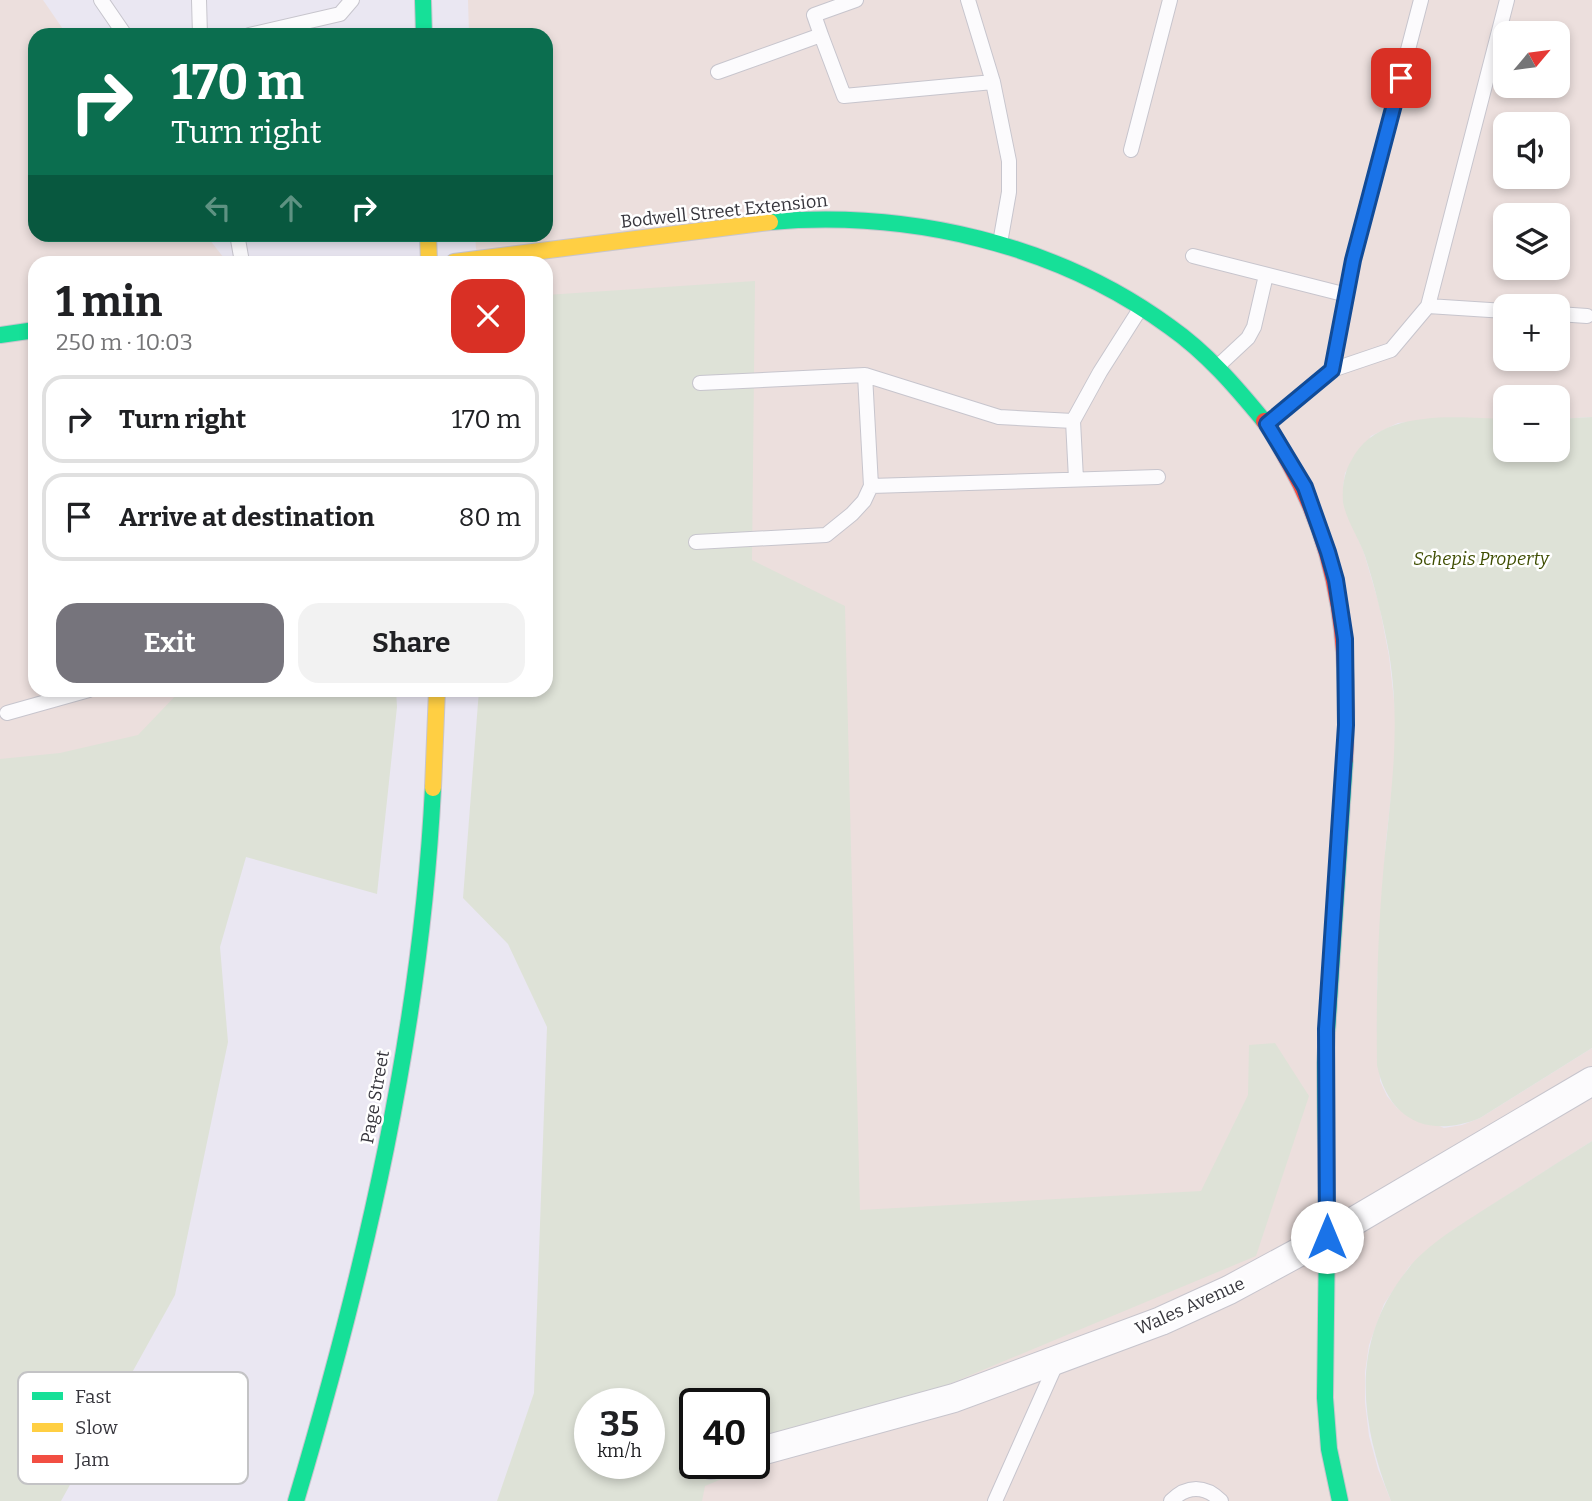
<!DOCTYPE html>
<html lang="en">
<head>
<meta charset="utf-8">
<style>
	body { margin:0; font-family:Bitter,serif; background:#f2f2f2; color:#202124; height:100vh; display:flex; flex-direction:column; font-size:26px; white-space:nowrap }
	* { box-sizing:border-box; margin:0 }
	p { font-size:23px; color:#757577 }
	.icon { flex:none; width:38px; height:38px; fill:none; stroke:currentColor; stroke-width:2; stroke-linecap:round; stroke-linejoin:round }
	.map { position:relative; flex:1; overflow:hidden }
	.details { position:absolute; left:28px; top:256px; width:525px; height:441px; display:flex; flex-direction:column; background:#fff; border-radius:21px; box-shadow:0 4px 10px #0003 }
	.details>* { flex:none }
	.guide { position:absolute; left:28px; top:28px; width:525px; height:214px; border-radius:21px; box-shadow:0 4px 10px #0003; background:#0b6e4f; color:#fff; overflow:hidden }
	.needle { width:46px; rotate:61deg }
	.controls { position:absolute; left:1493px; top:21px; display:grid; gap:14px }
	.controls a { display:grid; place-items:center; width:77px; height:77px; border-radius:14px; background:#fff; box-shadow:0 4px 10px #0003; font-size:35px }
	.speed { position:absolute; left:574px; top:1388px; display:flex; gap:14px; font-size:35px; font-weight:700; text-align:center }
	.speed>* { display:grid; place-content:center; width:91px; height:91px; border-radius:50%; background:#fff; box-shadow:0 4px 10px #0003; line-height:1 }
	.speed small { font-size:18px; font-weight:400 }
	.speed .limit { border:4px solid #111; border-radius:10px; background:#fff; color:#111 }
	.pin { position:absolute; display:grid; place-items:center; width:60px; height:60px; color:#fff; margin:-30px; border-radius:14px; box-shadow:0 4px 10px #0006 }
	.me { position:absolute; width:77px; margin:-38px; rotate:0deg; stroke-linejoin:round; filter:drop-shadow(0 0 5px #0008) }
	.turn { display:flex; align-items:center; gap:24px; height:147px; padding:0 28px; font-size:32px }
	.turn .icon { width:91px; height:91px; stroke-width:2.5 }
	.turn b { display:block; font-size:49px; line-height:60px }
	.lanes { display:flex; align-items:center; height:66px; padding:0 28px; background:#0003; justify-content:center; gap:35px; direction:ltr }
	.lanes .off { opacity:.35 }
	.round { display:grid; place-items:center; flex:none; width:74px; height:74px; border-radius:21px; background:#f2f2f2 }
	.headline { display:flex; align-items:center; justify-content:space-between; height:119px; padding:0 28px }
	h1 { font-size:42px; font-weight:700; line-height:52px }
	.button { display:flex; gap:14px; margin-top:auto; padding:14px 28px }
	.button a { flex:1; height:80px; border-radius:21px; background:#76747c; color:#fff; font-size:28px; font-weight:700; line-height:80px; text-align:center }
	.button a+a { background:#f2f2f2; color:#202124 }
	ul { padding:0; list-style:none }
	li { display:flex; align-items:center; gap:21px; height:88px; margin:0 14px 10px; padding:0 14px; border:4px solid #e0e0e0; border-radius:21px }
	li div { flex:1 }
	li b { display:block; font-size:26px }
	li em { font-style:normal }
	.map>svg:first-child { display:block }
	.industrial { fill:#ecdfdd; fill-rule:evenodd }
	.green { fill:#dee2d7; fill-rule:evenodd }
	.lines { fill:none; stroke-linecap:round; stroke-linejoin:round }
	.lane-casing { stroke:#c7c5cd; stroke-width:16 }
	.street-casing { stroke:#c7c5cd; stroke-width:30 }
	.fast-casing { stroke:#c7c5cd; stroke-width:18 }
	.slow-casing { stroke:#c7c5cd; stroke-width:18 }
	.jam-casing { stroke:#c7c5cd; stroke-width:18 }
	.lane { stroke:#fcfbfd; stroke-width:14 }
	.street { stroke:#fcfbfd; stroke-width:28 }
	.fast { stroke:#16e098; stroke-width:16 }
	.slow { stroke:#ffcf43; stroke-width:16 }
	.jam { stroke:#f24e42; stroke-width:16 }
	.route-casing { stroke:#114b97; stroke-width:18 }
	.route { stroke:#1a73e8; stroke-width:12 }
	.labels { text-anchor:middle; stroke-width:5; stroke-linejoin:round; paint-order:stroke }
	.street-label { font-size:18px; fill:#37363d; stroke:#fff }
	.park-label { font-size:18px; font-style:italic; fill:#3f4e02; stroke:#fff }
	.key { fill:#fff; stroke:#c3c3c5; stroke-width:2 }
	.key-label { font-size:19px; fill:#37363d }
</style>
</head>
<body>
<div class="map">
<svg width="1592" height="1501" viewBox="0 0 1592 1501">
	<rect width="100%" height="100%" fill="#eae7f2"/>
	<!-- industrial -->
	<path class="industrial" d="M 0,0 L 43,0 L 67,35 L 35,35 L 35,234 L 206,235 L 227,262 L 35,262 L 35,690 L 375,690 L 0,897 Z
		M 468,0 L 1592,0 L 1592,417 L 1558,419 L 1558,397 L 1505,397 L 1505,419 L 1446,419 L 1398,423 L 1371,436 L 1345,473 L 1343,488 L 1344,504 L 1364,553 L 1379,604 L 1389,656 L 1395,709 L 1395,762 L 1386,841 L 1377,986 L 1380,1081 L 1387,1096 L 1397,1108 L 1444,1128 L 1462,1125 L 1480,1118 L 1592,1048 L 1592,1141 L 1450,1232 L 1409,1267 L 1384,1304 L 1369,1345 L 1365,1372 L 1365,1403 L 1369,1436 L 1378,1469 L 1391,1501 L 690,1501 L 705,1463 L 754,1463 L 754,1404 L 546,613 L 546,262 L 477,262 L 475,235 L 546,234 L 546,35 L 469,35 ZM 1505,33 L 1558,33 L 1558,86 L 1505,86 ZM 1505,124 L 1558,124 L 1558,177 L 1505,177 ZM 1505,215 L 1558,215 L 1558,268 L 1505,268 ZM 1505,306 L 1558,306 L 1558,359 L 1505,359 Z"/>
	<!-- green -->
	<path class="green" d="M 755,281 L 752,560 L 845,606 L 860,1210 L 1201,1191 L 1248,1095 L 1249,1045 L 1275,1043 L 1309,1096 L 1256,1256 L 705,1486 L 702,1501 L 497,1501 L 534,1393 L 547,1027 L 508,944 L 463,898 L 479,690 L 546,690 L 546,295 ZM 590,1404 L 649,1404 L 649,1463 L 590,1463 ZM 695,1404 L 754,1404 L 754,1463 L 695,1463 Z
		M 1592,417 L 1592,1048 L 1480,1118 C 1429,1139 1388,1120 1377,1065 C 1376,991 1378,917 1386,843 C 1393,776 1400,721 1389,653 C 1383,620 1375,587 1365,556 C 1359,538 1346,520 1343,502 C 1342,487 1344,473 1351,461 C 1377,408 1456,417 1505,419 L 1505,450 L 1558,450 L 1558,419 Z
		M 181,690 L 396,690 L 397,707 L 377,894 L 246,857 L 220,947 L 228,1042 L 175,1295 L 61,1501 L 0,1501 L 0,759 L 60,753 L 138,735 Z
		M 1592,1141 L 1592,1501 L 1391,1501 C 1359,1420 1350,1341 1408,1269 C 1427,1244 1462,1224 1488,1207 C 1523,1185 1557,1163 1592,1141 Z"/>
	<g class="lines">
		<!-- lane casing -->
		<g class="lane-casing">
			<path id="lane" d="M 101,0 L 125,35
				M 199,0 L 200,35
				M 968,0 L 993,82 L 1009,161 L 1009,192 L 1000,243
				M 249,35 L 340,14 L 352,0
				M 821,35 L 844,96 L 993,82
				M 718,72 L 821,35 L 814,15 L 856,0
				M 1131,150 L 1170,0
				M 237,234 L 242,262
				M 1193,256 L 1347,295
				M 1428,306 L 1507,0
				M 1558,314 L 1587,316
				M 1218,366 L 1248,338 L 1254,327 L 1266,275
				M 1332,370 L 1391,350 L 1428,306 L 1505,311
				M 865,375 L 999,417 L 1073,421
				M 700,383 L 865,375 L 871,486
				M 1268,423 L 1332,370 L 1353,260 L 1421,0
				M 1076,479 L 1073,421 L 1100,372 L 1140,309
				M 696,542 L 826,535 L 852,514 L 864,501 L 871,486 L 1158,477
				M 7,713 L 89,690
				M 995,1501 L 1057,1362
				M 1171,1501 C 1187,1485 1205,1485 1221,1501"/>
		</g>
		<!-- street casing -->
		<g class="street-casing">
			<path id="street" d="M 754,1453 L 954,1398 L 1161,1321 L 1229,1290 L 1327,1237 L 1592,1081
				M 711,1465 L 719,1463"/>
		</g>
		<!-- fast casing -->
		<g class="fast-casing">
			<path id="fast" d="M 423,0 L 424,35
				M 770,222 C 909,210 1057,244 1170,327 C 1207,353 1236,387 1264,421
				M 0,335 L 35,330
				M 296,1501 C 365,1269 421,1031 433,788
				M 1340,1501 L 1329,1449 L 1325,1398 L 1327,1235 L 1325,1063 L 1345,759"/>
		</g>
		<!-- slow casing -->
		<g class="slow-casing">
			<path id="slow" d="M 428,234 L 429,262
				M 454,262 L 770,222
				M 433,788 L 437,690"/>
		</g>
		<!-- jam casing -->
		<g class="jam-casing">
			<path id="jam" d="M 1264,421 C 1274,434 1281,449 1289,463 C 1342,555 1350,655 1345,759"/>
		</g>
		<!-- lane -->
		<use href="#lane" class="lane"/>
		<!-- street -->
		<use href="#street" class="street"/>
		<!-- fast -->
		<use href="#fast" class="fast"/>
		<!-- slow -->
		<use href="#slow" class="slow"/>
		<!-- jam -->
		<use href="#jam" class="jam"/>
	</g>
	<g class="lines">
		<!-- route casing -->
		<g class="route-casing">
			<path id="route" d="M 1327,1237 L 1326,1029 L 1346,725 L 1345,639 L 1336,580 L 1328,552 L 1305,487 L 1267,424 L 1332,370 L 1353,260 L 1401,78"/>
		</g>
		<!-- route -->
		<use href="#route" class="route"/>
	</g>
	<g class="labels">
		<!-- street labels -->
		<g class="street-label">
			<text transform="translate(724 211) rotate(-6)" y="6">Bodwell Street Extension</text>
			<text transform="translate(375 1097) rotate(-80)" y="6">Page Street</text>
			<text transform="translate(1190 1306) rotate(-24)" y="6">Wales Avenue</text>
		</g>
		<!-- park labels -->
		<g class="park-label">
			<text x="1481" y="565">Schepis Property</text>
		</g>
	</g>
	<!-- legend -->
	<rect x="18" y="1372" width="230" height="112" rx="10" class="key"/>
	<rect x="32" y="1392" width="31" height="8" fill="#16e098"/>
	<rect x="32" y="1423" width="31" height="9" fill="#ffcf43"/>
	<rect x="32" y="1455" width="31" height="8" fill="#f24e42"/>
	<g class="key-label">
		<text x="75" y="1403">Fast</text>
		<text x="75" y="1434">Slow</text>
		<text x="75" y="1466">Jam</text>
	</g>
</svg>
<div class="controls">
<a><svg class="needle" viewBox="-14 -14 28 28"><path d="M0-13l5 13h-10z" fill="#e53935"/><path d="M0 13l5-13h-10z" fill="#757577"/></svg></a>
<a><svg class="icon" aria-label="sound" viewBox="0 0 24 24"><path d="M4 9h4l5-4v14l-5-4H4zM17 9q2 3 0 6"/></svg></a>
<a><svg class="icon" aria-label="layers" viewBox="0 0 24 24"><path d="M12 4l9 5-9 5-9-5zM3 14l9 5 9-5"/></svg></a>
<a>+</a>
<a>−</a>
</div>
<div class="speed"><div>35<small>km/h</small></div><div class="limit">40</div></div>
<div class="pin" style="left:1401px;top:78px;background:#d93025"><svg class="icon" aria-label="arrive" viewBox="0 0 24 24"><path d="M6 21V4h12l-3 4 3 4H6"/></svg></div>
<svg class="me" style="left:1327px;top:1237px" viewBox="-20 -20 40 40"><circle r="19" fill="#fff"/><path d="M0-13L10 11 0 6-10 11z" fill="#1a73e8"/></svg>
<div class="guide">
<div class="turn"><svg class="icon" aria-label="right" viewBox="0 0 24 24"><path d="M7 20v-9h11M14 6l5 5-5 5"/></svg><div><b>170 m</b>Turn right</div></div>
<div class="lanes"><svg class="icon off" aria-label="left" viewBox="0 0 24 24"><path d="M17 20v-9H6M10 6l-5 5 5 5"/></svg><svg class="icon off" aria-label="ahead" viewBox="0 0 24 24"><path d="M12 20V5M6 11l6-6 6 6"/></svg><svg class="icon" aria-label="right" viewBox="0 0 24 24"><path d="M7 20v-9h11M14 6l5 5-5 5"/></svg></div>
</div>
<section class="details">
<div class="headline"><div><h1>1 min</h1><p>250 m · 10:03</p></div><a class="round" style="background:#d93025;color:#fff"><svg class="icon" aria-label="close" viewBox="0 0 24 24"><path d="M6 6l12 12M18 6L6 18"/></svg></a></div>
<ul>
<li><svg class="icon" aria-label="right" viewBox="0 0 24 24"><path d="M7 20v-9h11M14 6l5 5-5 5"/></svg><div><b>Turn right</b></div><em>170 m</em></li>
<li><svg class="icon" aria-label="arrive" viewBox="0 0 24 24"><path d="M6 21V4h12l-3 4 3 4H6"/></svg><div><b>Arrive at destination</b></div><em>80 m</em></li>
</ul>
<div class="button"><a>Exit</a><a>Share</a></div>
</section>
</div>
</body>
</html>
